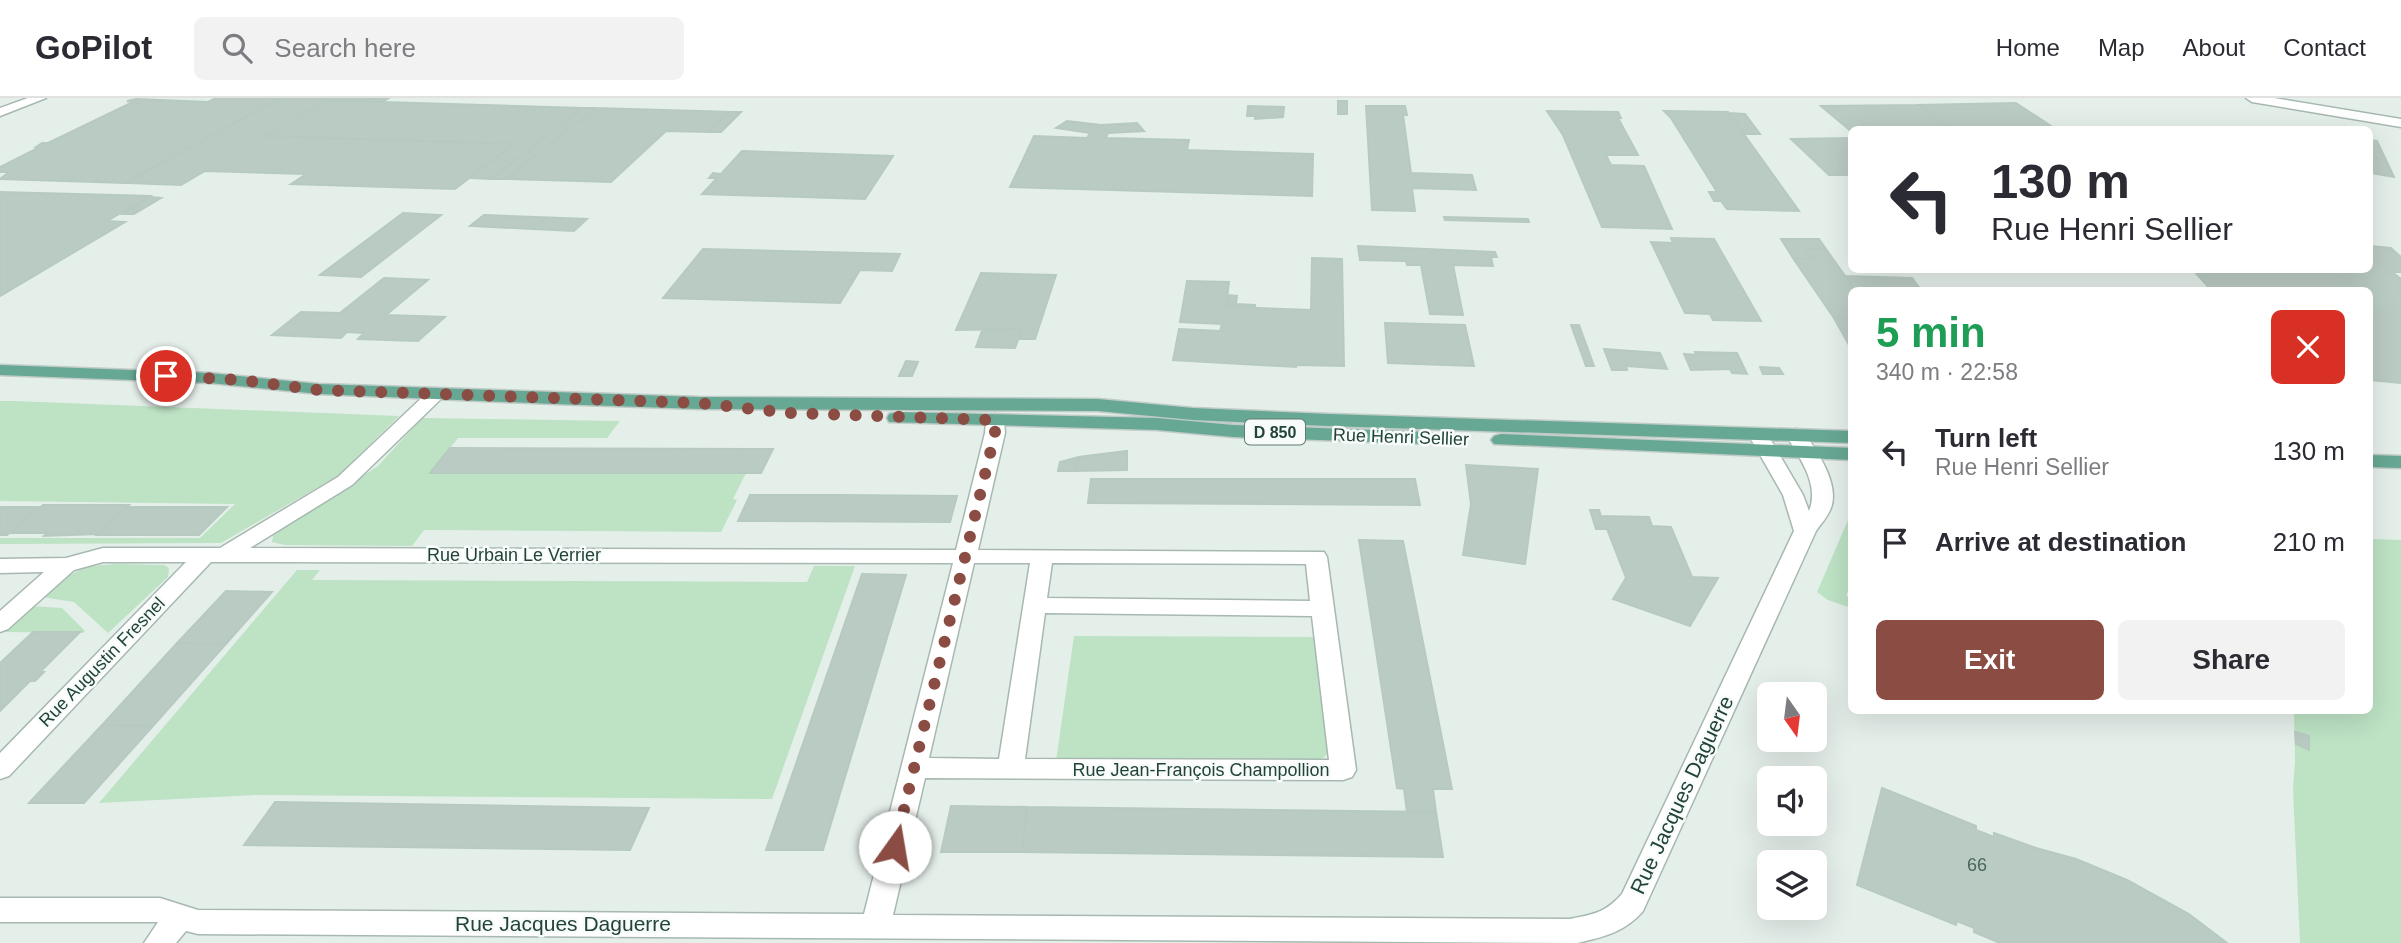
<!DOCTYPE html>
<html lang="en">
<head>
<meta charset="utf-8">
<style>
	body { margin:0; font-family:Helvetica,sans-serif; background:#f2f2f3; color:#2b2b33; height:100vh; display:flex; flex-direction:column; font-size:26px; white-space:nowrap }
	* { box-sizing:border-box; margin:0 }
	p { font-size:23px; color:#7c7c81 }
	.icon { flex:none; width:38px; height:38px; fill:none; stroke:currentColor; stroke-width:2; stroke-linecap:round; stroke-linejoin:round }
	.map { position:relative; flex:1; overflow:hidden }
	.sheet { position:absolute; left:1848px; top:189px; width:525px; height:427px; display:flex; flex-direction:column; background:#fff; border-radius:10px; box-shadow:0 7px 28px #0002 }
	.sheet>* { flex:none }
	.banner { position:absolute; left:1848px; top:28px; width:525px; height:147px; border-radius:10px; box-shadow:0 7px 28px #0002; background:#fff; color:#2b2b33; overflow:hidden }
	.needle { width:46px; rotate:166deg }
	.buttons { position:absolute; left:1757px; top:584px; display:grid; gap:14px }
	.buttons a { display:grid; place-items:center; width:70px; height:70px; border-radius:10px; background:#fff; box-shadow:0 7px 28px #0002; font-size:35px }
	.pin { position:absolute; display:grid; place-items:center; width:60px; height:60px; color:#fff; margin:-30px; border:4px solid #fff; border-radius:50%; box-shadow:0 2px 7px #0007 }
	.me { position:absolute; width:77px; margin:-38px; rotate:13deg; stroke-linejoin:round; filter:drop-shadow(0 0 5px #0008) }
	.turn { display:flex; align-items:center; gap:24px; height:147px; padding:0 28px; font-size:32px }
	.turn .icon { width:91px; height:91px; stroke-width:2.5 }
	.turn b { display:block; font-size:49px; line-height:60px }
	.round { display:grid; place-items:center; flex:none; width:74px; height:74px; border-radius:10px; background:#f2f2f3 }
	.head { display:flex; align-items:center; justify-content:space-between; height:119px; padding:0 28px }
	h1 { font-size:42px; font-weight:700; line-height:52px; color:#1e9e55 }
	.primary-button { display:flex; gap:14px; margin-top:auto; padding:14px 28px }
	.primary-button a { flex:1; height:80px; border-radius:10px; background:#8a4c43; color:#fff; font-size:28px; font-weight:700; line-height:80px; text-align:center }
	.primary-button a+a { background:#f2f2f3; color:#2b2b33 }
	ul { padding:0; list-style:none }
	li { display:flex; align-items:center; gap:21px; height:91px; padding:0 28px }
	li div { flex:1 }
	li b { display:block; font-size:26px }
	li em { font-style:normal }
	header { display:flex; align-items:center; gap:42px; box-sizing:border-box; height:98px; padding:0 35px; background:#fff; border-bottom:2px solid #e1e1e2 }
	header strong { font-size:33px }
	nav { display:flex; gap:38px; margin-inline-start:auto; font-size:24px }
	.search { width:490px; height:63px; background:#f2f2f3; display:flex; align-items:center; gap:18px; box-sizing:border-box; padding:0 24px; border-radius:10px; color:#7c7c81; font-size:26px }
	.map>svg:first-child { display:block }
	.green { fill:#bde2c4 }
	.building { fill:#bacbc3; stroke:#b7cac1; stroke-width:2 }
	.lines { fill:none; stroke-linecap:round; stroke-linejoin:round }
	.minor-casing { stroke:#a7b8b1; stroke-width:3 }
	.primary-casing { stroke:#c1cbc7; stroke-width:3 }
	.minor { fill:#fff; fill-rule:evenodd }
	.primary { fill:#66a893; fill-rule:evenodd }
	.route { stroke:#8a4c43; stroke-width:12; stroke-dasharray:0 21.6 }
	.labels { text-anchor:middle; stroke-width:5; stroke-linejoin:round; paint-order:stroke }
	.shield { fill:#f7fbf9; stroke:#627b72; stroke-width:2 }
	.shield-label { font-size:16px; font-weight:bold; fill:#224438 }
	.street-label { font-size:18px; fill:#224438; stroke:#f7fbf9 }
	.near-number-label { font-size:18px; fill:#48665b }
	.near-street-label { font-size:21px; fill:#224438; stroke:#f7fbf9 }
</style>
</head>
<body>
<header>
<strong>GoPilot</strong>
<div class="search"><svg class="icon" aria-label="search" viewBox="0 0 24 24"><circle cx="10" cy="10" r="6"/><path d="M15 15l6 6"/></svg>Search here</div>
<nav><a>Home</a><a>Map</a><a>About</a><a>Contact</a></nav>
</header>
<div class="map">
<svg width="2401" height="845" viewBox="0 0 2401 845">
	<rect width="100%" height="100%" fill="#e5efea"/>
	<!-- green -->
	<path class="green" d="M 0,303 L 14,303 L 399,318 L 339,377 L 221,445 L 0,446 L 0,440 L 200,440 L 235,406 L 0,403 Z
		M 422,320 L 620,323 L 607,340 L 458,340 L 431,375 L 746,375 L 733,401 L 737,402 L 721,434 L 424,432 L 412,448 L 285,447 L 272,444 L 273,438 L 278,433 L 378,368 Z
		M 1851,415 L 1851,485 L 1846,498 L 1851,500 L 1851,510 L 1828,502 L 1817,494 Z
		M 2370,441 L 2401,442 L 2401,845 L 2300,845 L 2293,692 L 2295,663 L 2294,613 L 2370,612 Z
		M 119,466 L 164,467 L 169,470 L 168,479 L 108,535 L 74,504 L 42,499 C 71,474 80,467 119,466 Z
		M 814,468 L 855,468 L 772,701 L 255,697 L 99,705 L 297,472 L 320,472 L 312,482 L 807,484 Z
		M 30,508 L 62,510 L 85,533 L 83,535 L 4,534 Z
		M 1074,538 L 1319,539 L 1330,653 L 1323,660 L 1312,663 L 1056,663 Z"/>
	<!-- building -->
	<path class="building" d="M 216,0 L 280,0 L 125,85 L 0,81 L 9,74 L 0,74 L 0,69 L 40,49 L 36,49 L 42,45 L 48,45 L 133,4 L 127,3 L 136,1 L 208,4 Z
		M 280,0 L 389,0 L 382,4 L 326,3 L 265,38 L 514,46 L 455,91 L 291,86 L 306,76 L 205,73 L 181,87 L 125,85 Z
		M 326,3 L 382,4 L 582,10 L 491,81 L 469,80 L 514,46 L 265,38 Z
		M 1338,3 L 1347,3 L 1347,16 L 1338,16 Z
		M 2016,5 L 2057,32 L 1953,32 L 1919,7 Z
		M 1919,7 L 1953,32 L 1852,32 L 1852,34 L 1821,8 Z
		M 1248,8 L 1284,9 L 1283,19 L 1255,21 L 1255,18 L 1247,18 Z
		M 1366,8 L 1405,8 L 1407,17 L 1403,17 L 1411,75 L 1472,77 L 1476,92 L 1412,90 L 1415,113 L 1372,112 Z
		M 582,10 L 595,10 L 506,81 L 491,81 Z
		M 595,10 L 699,13 L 729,14 L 708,34 L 666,33 L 611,84 L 506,81 Z
		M 1547,13 L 1618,14 L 1621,20 L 1618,20 L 1638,57 L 1606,57 L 1611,67 L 1644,68 L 1672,131 L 1602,129 L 1563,37 Z
		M 1664,13 L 1728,14 L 1799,113 L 1727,111 L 1721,103 L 1714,103 L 1709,94 L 1717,94 L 1671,20 Z
		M 729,14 L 741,14 L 721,34 L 708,34 Z
		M 1729,15 L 1745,16 L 1760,36 L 1744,36 Z
		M 1067,23 L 1101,27 L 1137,25 L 1144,33 L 1108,35 L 1106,40 L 1189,42 L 1187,52 L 1313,56 L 1312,98 L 1010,89 L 1034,38 L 1087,40 L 1090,35 L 1056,30 Z
		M 1852,40 L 1852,77 L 1829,77 L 1791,41 Z
		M 2370,42 L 2377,43 L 2394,79 L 2370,75 Z
		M 742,53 L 893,58 L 865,101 L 702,96 L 717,80 L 709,80 L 713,75 L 721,76 Z
		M 0,94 L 150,98 L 107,123 L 125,124 L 0,198 Z
		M 151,99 L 161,100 L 134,116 L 123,116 Z
		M 403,115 L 441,117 L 361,179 L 320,177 Z
		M 484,117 L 587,121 L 574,133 L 470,128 Z
		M 1444,119 L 1528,121 L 1529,124 L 1445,122 Z
		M 1671,140 L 1714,141 L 1761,223 L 1713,222 L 1710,216 L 1685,215 L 1651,144 L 1673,145 Z
		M 1781,141 L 1819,141 L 1826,151 L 1806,151 L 1812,161 L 1793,160 Z
		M 1358,148 L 1495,154 L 1497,159 L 1491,159 L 1493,168 L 1453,167 L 1463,217 L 1430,216 L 1421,167 L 1407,167 L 1406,163 L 1360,162 Z
		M 2370,148 L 2391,150 L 2401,159 L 2401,174 L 2392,174 L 2401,181 L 2401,285 L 2370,282 L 2370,192 L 2211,192 L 2193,172 L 2370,172 Z
		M 703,151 L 900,156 L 892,173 L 860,172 L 840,205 L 663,200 Z
		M 1806,151 L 1826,151 L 1855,192 L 1852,192 L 1852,221 L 1834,220 L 1793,160 L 1812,161 Z
		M 1312,160 L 1342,161 L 1344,268 L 1297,267 L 1296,269 L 1173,262 L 1179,231 L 1220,233 L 1222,226 L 1180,224 L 1187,183 L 1229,184 L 1226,209 L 1311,212 Z
		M 981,175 L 1056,177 L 1035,241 L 1019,241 L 1022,231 L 956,232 Z
		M 1845,178 L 1912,180 L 1921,192 L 1855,192 Z
		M 384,180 L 428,182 L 386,217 L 445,219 L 418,243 L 358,241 L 364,235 L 347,234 L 341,240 L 272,237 L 301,214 L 340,215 Z
		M 1228,197 L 1237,198 L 1236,206 L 1255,207 L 1255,210 L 1226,209 Z
		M 1834,220 L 1852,221 L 1852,247 L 1849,247 Z
		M 1385,225 L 1465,227 L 1474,268 L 1388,265 Z
		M 1571,227 L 1579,227 L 1594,268 L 1586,268 Z
		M 983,230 L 1022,231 L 1015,250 L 976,249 Z
		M 1604,251 L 1660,255 L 1667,271 L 1626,268 L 1627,272 L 1612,272 Z
		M 1695,254 L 1737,255 L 1747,276 L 1732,275 L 1730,271 L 1691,272 L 1684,256 L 1696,257 Z
		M 906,263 L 918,264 L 912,278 L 899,278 Z
		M 1760,269 L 1779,270 L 1783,276 L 1763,276 Z
		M 450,350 L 773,351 L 761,375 L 430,375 Z
		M 1127,353 L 1127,372 L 1076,373 L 1079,359 Z
		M 1079,359 L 1076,373 L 1058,373 L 1060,364 Z
		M 1466,367 L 1538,371 L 1525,466 L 1463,457 L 1471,406 Z
		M 1091,381 L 1415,381 L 1420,407 L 1088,405 Z
		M 750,397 L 840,397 L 957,398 L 950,424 L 738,423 Z
		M 43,407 L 129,407 L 99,436 L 44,438 L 47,435 L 10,435 Z
		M 0,409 L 40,409 L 7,437 L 0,437 Z
		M 127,409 L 227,409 L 199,437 L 97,437 Z
		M 1590,412 L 1599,412 L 1601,418 L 1649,419 L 1652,428 L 1671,429 L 1692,479 L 1718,480 L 1690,528 L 1613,501 L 1626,480 L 1607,431 L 1596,431 Z
		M 1359,442 L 1403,443 L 1452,691 L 1433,691 L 1436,714 L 1407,714 L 1404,691 L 1397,690 Z
		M 862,476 L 906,477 L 823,752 L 766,752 Z
		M 226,493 L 272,494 L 226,546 L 177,545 Z
		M 33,534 L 80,534 L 40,574 L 44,574 L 35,583 L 30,583 L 0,613 L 0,565 Z
		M 177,545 L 226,546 L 153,628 L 102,627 Z
		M 102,627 L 153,628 L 84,705 L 29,705 Z
		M 2295,634 L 2309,638 L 2309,652 L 2296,646 Z
		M 1882,690 L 1976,728 L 1976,732 L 1994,739 L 1994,735 L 2036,750 L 2076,761 L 2127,782 L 2189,816 L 2227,845 L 2000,845 L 1974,834 L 1974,830 L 1957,823 L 1956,827 L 1857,787 Z
		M 275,704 L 649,710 L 630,752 L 244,747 Z
		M 951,708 L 1027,709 L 1022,754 L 941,754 Z
		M 1027,709 L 1436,714 L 1443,759 L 1022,754 Z"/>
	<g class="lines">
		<!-- minor casing -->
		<g class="minor-casing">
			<path id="minor" d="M 28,0 L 46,0 L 0,18 L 0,10 Z
				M 2246,0 L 2274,0 L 2401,21 L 2401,29 L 2252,4 Z
				M 436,290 L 442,292 L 445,296 L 442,300 L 352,387 L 250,450 L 956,452 L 985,335 L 986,322 L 995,316 L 1004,322 L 1005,335 L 978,452 L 1324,454 L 1327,459 L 1356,672 L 1352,679 L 1343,682 L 925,680 L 893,817 L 1570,821 C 1594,816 1605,815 1622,796 L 1794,433 L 1783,397 L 1748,336 L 1751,332 L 1765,332 L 1803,397 L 1809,413 C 1820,386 1799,359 1786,337 L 1796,331 L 1803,333 C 1816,352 1840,385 1831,410 C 1828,418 1821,426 1816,433 L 1643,813 C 1625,834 1604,839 1577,845 L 198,836 L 186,833 L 176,845 L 144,845 L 158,824 L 0,824 L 0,800 L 160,800 L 198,812 L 864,816 L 953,465 L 211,464 L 9,678 L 0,681 L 0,655 L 186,464 L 103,464 L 74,472 L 8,531 L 0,534 L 0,513 L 44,474 L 0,475 L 0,461 L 66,460 L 103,450 L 220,450 L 338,379 L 430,292 ZM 974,465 L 1030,465 L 999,661 L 929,660 ZM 1052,465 L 1306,466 L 1310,503 L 1047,500 ZM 1045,515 L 1312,518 L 1329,662 L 1025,661 Z"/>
		</g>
		<!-- primary casing -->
		<g class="primary-casing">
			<path id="primary" d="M 0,267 L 210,275 L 319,286 L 554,294 L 699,299 L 1098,301 L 1193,310 L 1329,316 L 1852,333 L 1852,345 L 1329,328 L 1193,322 L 1098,313 L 699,311 L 554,306 L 319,296 L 210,285 L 0,277 Z
				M 896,314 L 1157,320 L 1233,327 L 1430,334 L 1440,340 L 1430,346 L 1233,339 L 1157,332 L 889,324 L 887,320 L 889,316 Z
				M 1501,336 L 1852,350 L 1852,362 L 1494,346 L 1491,342 L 1494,338 Z
				M 2370,357 L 2401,358 L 2401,370 L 2370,369 Z"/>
		</g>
		<!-- minor -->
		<use href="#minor" class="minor"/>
		<!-- primary -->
		<use href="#primary" class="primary"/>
	</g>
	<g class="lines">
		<!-- route -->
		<path class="route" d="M 166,278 L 240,282 L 319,292 L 699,305 L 789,315 L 995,322 L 995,335 L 895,749"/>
	</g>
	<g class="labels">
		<!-- shield labels -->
		<rect class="shield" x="1245" y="321.5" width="60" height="25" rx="5"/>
		<g class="shield-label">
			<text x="1275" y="340">D 850</text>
		</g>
		<!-- street labels -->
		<g class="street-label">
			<text transform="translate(1401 339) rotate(2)" y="6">Rue Henri Sellier</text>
			<text x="514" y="463">Rue Urbain Le Verrier</text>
			<text transform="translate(102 564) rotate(-46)" y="6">Rue Augustin Fresnel</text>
			<text x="1201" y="678">Rue Jean-François Champollion</text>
		</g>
		<!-- near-number labels -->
		<g class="near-number-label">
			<text x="1977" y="773">66</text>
		</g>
		<!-- near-street labels -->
		<g class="near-street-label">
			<text transform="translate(1682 697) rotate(-65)" y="7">Rue Jacques Daguerre</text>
			<text x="563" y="833">Rue Jacques Daguerre</text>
		</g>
	</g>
</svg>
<div class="buttons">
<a><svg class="needle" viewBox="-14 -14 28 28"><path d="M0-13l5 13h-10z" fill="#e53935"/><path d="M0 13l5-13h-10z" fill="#7c7c81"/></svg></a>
<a><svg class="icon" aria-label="sound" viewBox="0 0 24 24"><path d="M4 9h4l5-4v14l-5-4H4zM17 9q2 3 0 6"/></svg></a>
<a><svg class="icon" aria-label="layers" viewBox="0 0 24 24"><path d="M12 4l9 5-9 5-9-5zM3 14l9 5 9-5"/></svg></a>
</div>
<div class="pin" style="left:166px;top:278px;background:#d93025"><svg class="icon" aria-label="arrive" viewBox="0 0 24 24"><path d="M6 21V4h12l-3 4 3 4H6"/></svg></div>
<svg class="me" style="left:895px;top:749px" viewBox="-20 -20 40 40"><circle r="19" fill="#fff"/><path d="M0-13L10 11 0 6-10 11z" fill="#8a4c43"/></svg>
<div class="banner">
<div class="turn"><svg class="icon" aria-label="left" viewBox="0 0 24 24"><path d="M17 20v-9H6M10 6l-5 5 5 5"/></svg><div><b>130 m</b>Rue Henri Sellier</div></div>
</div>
<section class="sheet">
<div class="head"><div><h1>5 min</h1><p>340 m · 22:58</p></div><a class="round" style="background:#d93025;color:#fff"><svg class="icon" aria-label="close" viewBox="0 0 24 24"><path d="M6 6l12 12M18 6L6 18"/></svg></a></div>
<ul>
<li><svg class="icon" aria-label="left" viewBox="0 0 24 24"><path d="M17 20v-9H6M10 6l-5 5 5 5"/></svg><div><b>Turn left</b><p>Rue Henri Sellier</p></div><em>130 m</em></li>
<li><svg class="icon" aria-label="arrive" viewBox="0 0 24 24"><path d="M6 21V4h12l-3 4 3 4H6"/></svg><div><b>Arrive at destination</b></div><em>210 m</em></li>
</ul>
<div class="primary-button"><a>Exit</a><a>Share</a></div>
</section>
</div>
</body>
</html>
